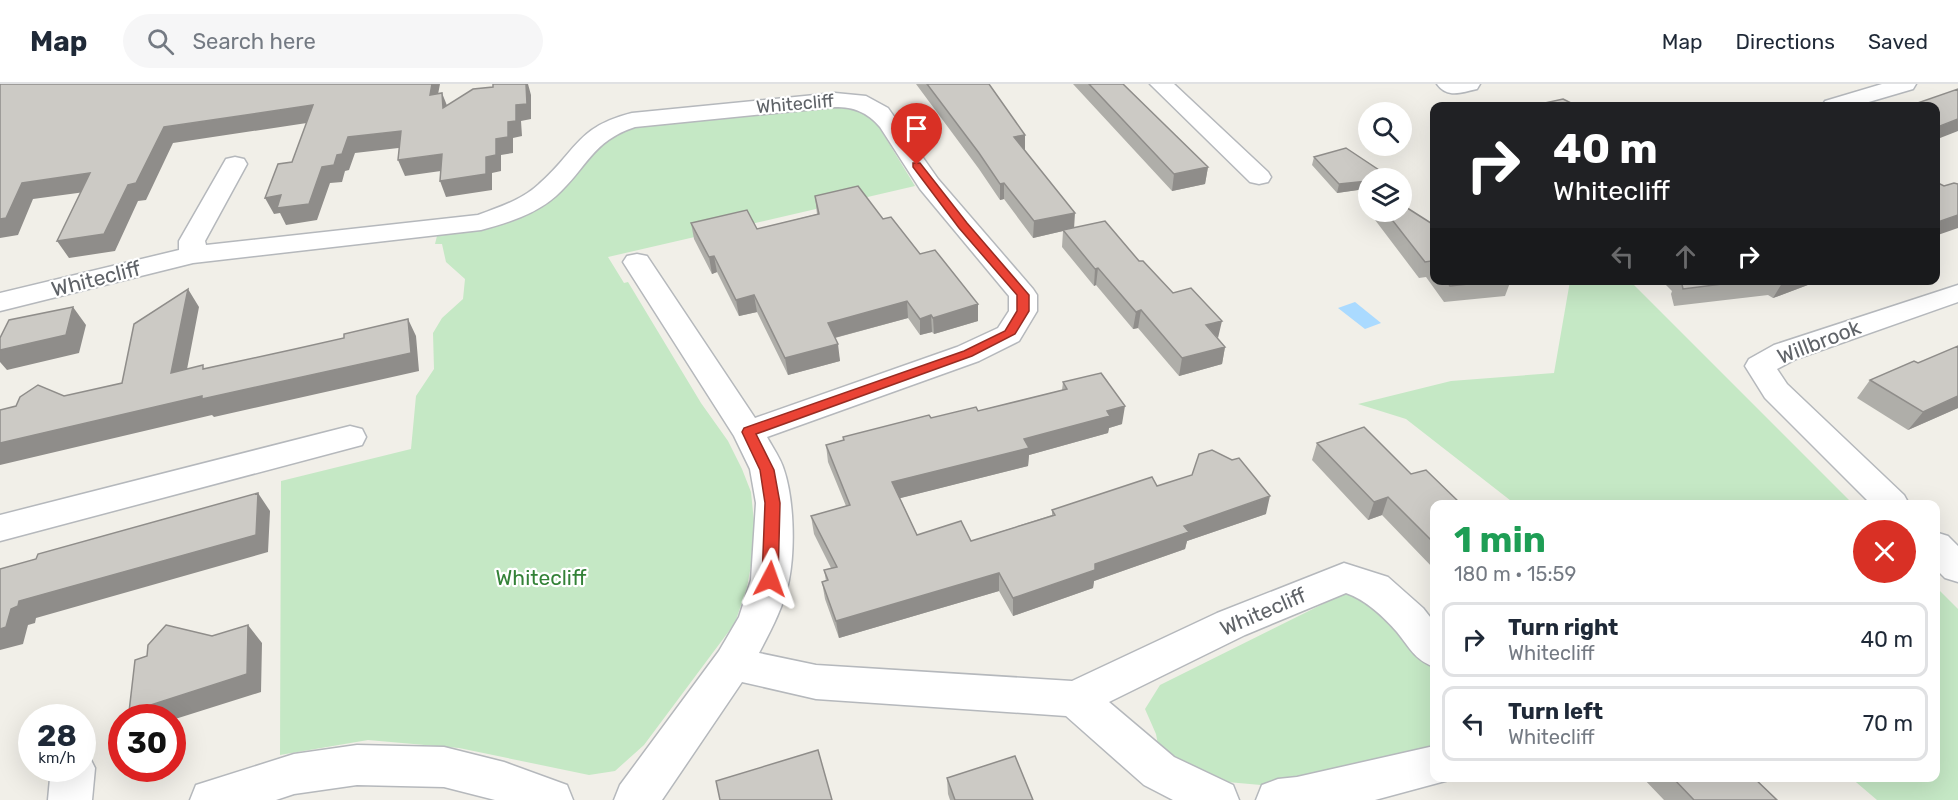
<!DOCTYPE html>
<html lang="en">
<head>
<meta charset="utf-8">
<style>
	body { margin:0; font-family:Rubik,sans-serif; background:#f6f6f7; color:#1f2937; height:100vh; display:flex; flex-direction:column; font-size:22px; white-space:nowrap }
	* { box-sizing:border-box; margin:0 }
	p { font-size:20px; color:#747a83 }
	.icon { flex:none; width:33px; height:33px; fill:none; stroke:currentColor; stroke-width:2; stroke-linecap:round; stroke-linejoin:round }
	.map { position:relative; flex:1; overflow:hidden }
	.panel { position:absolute; left:1430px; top:416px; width:510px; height:282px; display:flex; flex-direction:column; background:#fff; border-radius:12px; box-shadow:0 6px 24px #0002 }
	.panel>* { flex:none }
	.hud { position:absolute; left:1430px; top:18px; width:510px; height:183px; border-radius:12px; box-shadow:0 6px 24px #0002; background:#202124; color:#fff; overflow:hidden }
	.buttons { position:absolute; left:1358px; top:18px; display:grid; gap:12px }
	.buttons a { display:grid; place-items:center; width:54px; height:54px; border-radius:50%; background:#fff; box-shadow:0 6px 24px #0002; font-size:30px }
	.speed { position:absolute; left:18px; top:620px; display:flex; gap:12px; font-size:30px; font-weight:700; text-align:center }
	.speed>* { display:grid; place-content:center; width:78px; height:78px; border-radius:50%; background:#fff; box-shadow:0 6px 24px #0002; line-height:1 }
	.speed small { font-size:15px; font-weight:400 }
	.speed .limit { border:9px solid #d22; background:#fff; color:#111 }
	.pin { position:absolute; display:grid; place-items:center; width:51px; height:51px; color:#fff; margin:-62px -26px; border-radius:50% 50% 50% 0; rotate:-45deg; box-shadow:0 0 6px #0007 }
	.pin .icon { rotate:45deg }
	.me { position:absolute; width:66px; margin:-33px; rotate:4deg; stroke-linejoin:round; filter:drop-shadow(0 0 4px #0008) }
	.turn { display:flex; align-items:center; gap:21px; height:126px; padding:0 24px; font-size:27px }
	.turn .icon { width:78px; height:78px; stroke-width:2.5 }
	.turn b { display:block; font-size:42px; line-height:51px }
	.lanes { display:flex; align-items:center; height:57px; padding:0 24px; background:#0003; justify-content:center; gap:30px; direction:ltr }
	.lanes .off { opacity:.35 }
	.round { display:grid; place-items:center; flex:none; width:63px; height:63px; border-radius:32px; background:#f6f6f7 }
	.headline { display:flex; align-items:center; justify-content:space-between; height:102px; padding:0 24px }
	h1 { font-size:36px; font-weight:700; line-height:45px; color:#1e9e55 }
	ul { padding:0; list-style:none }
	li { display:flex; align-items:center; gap:18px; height:75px; margin:0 12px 9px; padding:0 12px; border:3px solid #e0e1e3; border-radius:12px }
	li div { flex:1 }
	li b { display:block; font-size:22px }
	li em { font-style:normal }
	header { display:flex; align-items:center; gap:36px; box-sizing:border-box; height:84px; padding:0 30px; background:#fff; border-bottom:2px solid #e0e1e3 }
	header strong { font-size:28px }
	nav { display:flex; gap:33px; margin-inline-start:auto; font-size:21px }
	.search { width:420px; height:54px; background:#f6f6f7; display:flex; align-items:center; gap:15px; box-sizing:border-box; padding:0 21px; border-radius:33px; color:#747a83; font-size:22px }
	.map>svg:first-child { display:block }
	.green { fill:#c5e8c5 }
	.water { fill:#aadaff }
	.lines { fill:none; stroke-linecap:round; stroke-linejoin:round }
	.minor-casing { stroke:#b5b8bc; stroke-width:3 }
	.minor { fill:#fff; fill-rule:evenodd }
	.wall { fill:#afaea9 }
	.shaded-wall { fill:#8f8d8a }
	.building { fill:#cccac5; stroke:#8f8d8a; stroke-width:1.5 }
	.route { fill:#ea4335; stroke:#982c22; stroke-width:1.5 }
	.labels { text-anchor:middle; stroke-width:4.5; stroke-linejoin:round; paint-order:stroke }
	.far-street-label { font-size:18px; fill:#5f6368; stroke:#fff }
	.street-label { font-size:21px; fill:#5f6368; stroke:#fff }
	.park-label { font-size:21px; fill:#348238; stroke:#fff }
</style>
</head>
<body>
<header>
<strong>Map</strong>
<div class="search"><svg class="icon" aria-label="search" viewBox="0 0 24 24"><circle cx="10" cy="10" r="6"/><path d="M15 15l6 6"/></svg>Search here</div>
<nav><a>Map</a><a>Directions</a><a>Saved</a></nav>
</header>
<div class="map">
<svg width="1958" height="716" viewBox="0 0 1958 716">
	<rect width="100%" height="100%" fill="#f1efe8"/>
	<!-- green -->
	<path class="green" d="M 836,21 L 854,23 L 874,35 L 915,102 L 608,173 L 624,199 L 628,198 L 701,319 L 728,357 L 742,385 L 751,408 L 754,438 L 753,471 L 747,503 L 735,539 L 644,661 L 615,687 L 589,691 L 459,664 L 368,656 L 280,671 L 281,397 L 411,365 L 416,312 L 434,285 L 433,249 L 442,234 L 463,215 L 465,195 L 446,178 L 442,160 L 435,160 L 437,152 L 488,145 L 517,136 L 544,122 L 562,107 L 603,55 L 636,41 Z
		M 1570,197 L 1630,197 L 1853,420 L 1515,420 L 1406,335 L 1358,320 L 1451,297 L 1554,289 Z
		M 1935,502 L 1958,525 L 1958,716 L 1877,716 L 1850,693 L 1935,693 Z
		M 1363,510 L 1413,557 L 1434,586 L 1434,665 L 1261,701 L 1216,697 L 1159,666 L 1156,650 L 1145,625 L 1160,601 L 1341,511 Z"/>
	<!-- water -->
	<path class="water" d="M 1355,218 L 1381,239 L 1365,245 L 1338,224 Z"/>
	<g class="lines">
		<!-- minor casing -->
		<g class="minor-casing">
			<path id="minor" d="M 1150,0 L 1174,0 L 1268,88 L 1271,93 L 1268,98 L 1259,100 L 1250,98 Z
				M 1437,0 L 1480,0 L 1477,5 C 1462,8 1448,15 1437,0 Z
				M 1882,0 L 1916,0 L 1913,5 L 1855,22 L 1822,22 L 1825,17 Z
				M 835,9 L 866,12 L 888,24 L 938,95 L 1033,205 L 1037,211 L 1037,227 L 1019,257 L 979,277 L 767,353 C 773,364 781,375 784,386 C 794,416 795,465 789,496 C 784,522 771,546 759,569 L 816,581 L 1072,597 L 1217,529 L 1344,479 L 1388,493 L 1423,524 L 1434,538 L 1434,583 C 1414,575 1410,564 1397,548 C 1383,532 1366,516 1346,509 L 1245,551 L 1109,618 L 1174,673 L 1233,701 L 1239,716 L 1173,716 L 1144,701 L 1066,632 L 816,615 L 742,598 L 662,716 L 614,716 L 620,701 L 719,567 L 739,533 L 751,496 L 756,419 L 750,385 L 734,352 L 623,178 L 627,172 L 637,170 L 647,172 L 755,334 L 957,263 L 998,244 L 1009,227 L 1009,212 L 920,105 L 880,43 C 867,28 854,23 835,23 L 635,43 C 592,57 587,84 556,112 C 536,130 507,139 481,146 L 193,179 L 0,227 L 0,209 L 179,166 L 179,157 L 226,75 L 235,73 L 244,75 L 247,80 L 205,157 L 206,161 L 478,131 C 499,123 522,116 539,100 C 577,67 576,43 632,29 Z
				M 1958,201 L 1958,218 L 1796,275 L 1777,285 L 1787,300 L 1904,411 L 1909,420 L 1871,420 L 1765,314 L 1745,282 L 1749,275 L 1774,261 Z
				M 350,342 L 362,345 L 366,353 L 362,361 L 0,457 L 0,431 Z
				M 1935,448 L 1948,452 L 1958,462 L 1958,498 L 1945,494 L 1935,484 Z
				M 357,661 L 444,663 L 504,678 L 567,701 L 573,716 L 495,716 L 444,703 L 357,701 L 294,710 L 276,716 L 190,716 L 196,701 L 294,670 Z
				M 1434,662 L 1434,693 L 1451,693 L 1449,696 L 1375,716 L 1256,716 L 1262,701 L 1278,695 L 1297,693 Z
				M 82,668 L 88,670 L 95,684 L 92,716 L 48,716 L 51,684 L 82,684 Z"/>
		</g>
		<!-- minor -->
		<use href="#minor" class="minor"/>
	</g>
	<!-- wall -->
	<path class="wall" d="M 916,0 L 989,0 L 1025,67 L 1074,143 L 1139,177 L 1173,209 L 1225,263 L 1222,280 L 1179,292 L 1138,244 L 1133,245 L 1096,201 L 1094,202 L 1062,163 L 1063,147 L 1033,154 L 1004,115 L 1000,116 L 979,85 Z
		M 1073,0 L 1123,0 L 1208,83 L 1205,100 L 1172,107 Z
		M 1314,73 L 1391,94 L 1368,94 L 1368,126 L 1362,118 L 1365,105 L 1337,109 L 1312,81 Z
		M 815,112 L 883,135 L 920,170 L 978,220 L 978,237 L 934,250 L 932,248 L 920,251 L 908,234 L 835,254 L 840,277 L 788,291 L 757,228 L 739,232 L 717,188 L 712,190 L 694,155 L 691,139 L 757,145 L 817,130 Z
		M 1369,128 L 1386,128 L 1434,141 L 1434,196 L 1511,196 L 1505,212 L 1444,218 L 1426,193 L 1419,194 Z
		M 1661,196 L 1821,196 L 1773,214 L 1768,211 L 1674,222 L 1671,210 L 1672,207 Z
		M 1870,296 L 1958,324 L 1908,346 L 1857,314 Z
		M 1063,298 L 1122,340 L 1109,344 L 1108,349 L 1029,371 L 1028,382 L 900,414 L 917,451 L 971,457 L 1052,431 L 1052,426 L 1157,402 L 1266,430 L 1187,457 L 1185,465 L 1094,497 L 1093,504 L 1013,532 L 999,507 L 839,554 L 825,515 L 822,498 L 826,497 L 824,486 L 831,484 L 814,450 L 811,432 L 846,422 L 828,378 L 826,361 L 843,356 L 843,353 L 931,334 L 978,327 L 1062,306 Z
		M 1317,359 L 1434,420 L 1434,485 L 1382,431 L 1368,436 L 1312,376 Z
		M 1642,693 L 1753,693 L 1777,716 L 1664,716 Z
		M 947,694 L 1033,716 L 950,716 L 948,710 Z"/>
	<!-- shaded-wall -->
	<path class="shaded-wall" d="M 432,0 L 440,0 L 435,26 L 430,11 Z
		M 526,0 L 528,0 L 531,11 L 531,35 L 521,37 L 522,52 L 513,54 L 513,69 L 501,71 L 501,87 L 492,89 L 492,106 L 446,113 L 440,97 L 486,73 L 496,55 L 508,38 Z
		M 442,9 L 448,24 L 443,24 Z
		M 313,21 L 320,37 L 173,59 L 146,116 L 138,117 L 115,167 L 69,174 L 57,157 L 128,101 L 164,43 Z
		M 1958,35 L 1958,47 L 1935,56 L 1935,44 Z
		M 401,47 L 407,63 L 355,69 L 349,86 L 345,87 L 342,98 L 330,99 L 317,136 L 286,141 L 280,129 L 274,130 L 265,114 L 322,83 L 337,71 L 348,53 Z
		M 1025,51 L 1025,67 L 1014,53 Z
		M 442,70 L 448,86 L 405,92 L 398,76 Z
		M 1208,83 L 1205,100 L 1172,107 L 1174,90 Z
		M 90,89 L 100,106 L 33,115 L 18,151 L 0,154 L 0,135 L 22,99 Z
		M 1368,97 L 1368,105 L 1366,102 L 1365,105 L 1337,109 L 1339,100 Z
		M 1004,99 L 1004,115 L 1000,116 L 1000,100 Z
		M 1075,129 L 1074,145 L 1063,146 L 1063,147 L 1033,154 L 1034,137 Z
		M 1958,131 L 1958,144 L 1935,152 L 1935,139 Z
		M 714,172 L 717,188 L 712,190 L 709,173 Z
		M 1098,184 L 1096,201 L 1094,202 L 1095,185 Z
		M 1784,196 L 1821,196 L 1773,214 Z
		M 188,205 L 199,223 L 183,306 L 171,289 Z
		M 754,211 L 757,228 L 739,232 L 736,216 Z
		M 907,217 L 908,234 L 830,255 L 828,239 Z
		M 978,220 L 978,237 L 934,250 L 933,234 Z
		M 73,223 L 86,241 L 79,269 L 7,286 L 0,278 L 0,266 Z
		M 1141,226 L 1138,244 L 1133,245 L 1136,228 Z
		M 931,231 L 932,248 L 920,251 L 920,235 Z
		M 408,235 L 416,252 L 419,287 L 214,333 L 212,331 L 0,381 L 0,359 Z
		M 1222,237 L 1218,254 L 1206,241 Z
		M 838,260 L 840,277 L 788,291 L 785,274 Z
		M 1225,263 L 1222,280 L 1179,292 L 1182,274 Z
		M 1958,312 L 1958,324 L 1908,346 L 1923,328 Z
		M 1125,322 L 1122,340 L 1109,344 L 1108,349 L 1029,371 L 1028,382 L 893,416 L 892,398 L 1107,327 Z
		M 258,409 L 270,427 L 268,468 L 36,534 L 35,539 L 28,541 L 23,560 L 0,566 L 0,545 L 11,525 L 19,517 Z
		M 1270,412 L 1266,430 L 1187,457 L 1185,465 L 1094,497 L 1093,504 L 1013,532 L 1013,514 L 1184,442 Z
		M 1388,413 L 1382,431 L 1368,436 L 1374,418 Z
		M 999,489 L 999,507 L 839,554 L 836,537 Z
		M 248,541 L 262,559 L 261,608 L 172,636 L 172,633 L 135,633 L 129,628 Z"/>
	<!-- building -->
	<path class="building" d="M 0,0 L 432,0 L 430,11 L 442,9 L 443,24 L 473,5 L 493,3 L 493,0 L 526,0 L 527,20 L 516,21 L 516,37 L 508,38 L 508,53 L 496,55 L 496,71 L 486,73 L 486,90 L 440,97 L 442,70 L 398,76 L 401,47 L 348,53 L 342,70 L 337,71 L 334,81 L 322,83 L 309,120 L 277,124 L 281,111 L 265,114 L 278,80 L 292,78 L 313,21 L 164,43 L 136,99 L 128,101 L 104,150 L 57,157 L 90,89 L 22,99 L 6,134 L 0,135 Z
		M 927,0 L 989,0 L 1025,51 L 1014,53 L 1075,129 L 1034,137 L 1004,99 L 1000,100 L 979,69 Z
		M 1089,0 L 1123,0 L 1208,83 L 1174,90 Z
		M 1958,5 L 1958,35 L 1935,44 L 1935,22 L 1909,22 Z
		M 1563,15 L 1577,22 L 1531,22 Z
		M 1346,64 L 1391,94 L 1368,94 L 1368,97 L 1339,100 L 1314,73 Z
		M 1938,99 L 1944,102 L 1954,99 L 1958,100 L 1958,131 L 1935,139 L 1935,100 Z
		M 858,102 L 883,135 L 891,133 L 920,170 L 935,166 L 978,220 L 933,234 L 931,231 L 920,235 L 907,217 L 828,239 L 838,260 L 785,274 L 754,211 L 736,216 L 714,172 L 709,173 L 691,139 L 747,126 L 757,145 L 819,130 L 815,112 Z
		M 1401,120 L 1434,141 L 1434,181 L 1431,177 L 1425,178 L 1386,128 L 1401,128 Z
		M 1105,137 L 1139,177 L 1143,177 L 1173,209 L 1191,204 L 1222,237 L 1206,241 L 1225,263 L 1182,274 L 1141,226 L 1136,228 L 1098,184 L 1095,185 L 1063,146 Z
		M 1446,196 L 1506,196 L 1450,202 Z
		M 1681,196 L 1754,196 L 1683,205 Z
		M 188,205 L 171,289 L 203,281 L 203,285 L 295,265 L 344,254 L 344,250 L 408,235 L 411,269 L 202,315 L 202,312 L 0,359 L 0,326 L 16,322 L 20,313 L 38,301 L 64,312 L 122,299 L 134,240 Z
		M 73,223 L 66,251 L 0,266 L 0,254 L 9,236 Z
		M 1958,262 L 1958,312 L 1923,328 L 1870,296 L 1914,277 L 1918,279 Z
		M 1101,289 L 1125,322 L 1107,327 L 1110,332 L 1024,355 L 1029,364 L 892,398 L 917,451 L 961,437 L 971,457 L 1055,431 L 1052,426 L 1152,393 L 1157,402 L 1192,391 L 1199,370 L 1212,366 L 1232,376 L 1239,374 L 1270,412 L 1184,442 L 1189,448 L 1095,480 L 1095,486 L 1013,514 L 999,489 L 836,537 L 822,498 L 828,496 L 824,486 L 837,483 L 811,432 L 850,421 L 826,361 L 844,356 L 843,353 L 929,331 L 931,334 L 976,323 L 978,327 L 1067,305 L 1063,298 Z
		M 1364,343 L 1411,390 L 1426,386 L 1461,420 L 1434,420 L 1434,459 L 1388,413 L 1374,418 L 1317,359 Z
		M 258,409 L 256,451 L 19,517 L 18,522 L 11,525 L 6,543 L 0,545 L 0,485 L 36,475 L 38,470 Z
		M 166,541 L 212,552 L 248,541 L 247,590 L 129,628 L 135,576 L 147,572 L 148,561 Z
		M 818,666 L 832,716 L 720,716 L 716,697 Z
		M 1015,672 L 1033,716 L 955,716 L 947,694 Z
		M 1672,693 L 1753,693 L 1777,716 L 1694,716 Z"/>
	<!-- route -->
	<path class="route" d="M 913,79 L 920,79 L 967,139 L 1029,211 L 1029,227 L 1015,250 L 972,272 L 756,350 L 774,386 L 780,419 L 778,495 L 775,500 L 764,500 L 762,495 L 765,419 L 760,386 L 742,348 L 744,344 L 964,267 L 1005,247 L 1017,227 L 1017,211 L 959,144 L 913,83 Z"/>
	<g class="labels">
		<!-- far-street labels -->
		<g class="far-street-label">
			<text transform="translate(795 20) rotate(-5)" y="6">Whitecliff</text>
		</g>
		<!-- street labels -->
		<g class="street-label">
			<text transform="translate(96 195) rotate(-14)" y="7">Whitecliff</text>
			<text transform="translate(1819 258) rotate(-21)" y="7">Willbrook</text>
			<text transform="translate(1263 528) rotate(-23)" y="7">Whitecliff</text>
		</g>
		<!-- park labels -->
		<g class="park-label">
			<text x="541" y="501">Whitecliff</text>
		</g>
	</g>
</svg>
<div class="buttons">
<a><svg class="icon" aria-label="search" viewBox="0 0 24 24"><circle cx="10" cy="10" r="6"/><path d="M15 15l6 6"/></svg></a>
<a><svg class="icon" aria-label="layers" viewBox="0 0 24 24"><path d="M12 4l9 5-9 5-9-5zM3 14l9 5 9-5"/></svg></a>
</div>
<div class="speed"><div>28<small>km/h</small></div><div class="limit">30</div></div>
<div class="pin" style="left:917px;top:81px;background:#d93025"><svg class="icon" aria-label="arrive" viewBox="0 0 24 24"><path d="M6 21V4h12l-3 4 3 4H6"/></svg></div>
<svg class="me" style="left:770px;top:495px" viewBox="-20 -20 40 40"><path d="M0-17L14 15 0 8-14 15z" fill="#ea4335" stroke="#fff" stroke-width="4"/></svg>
<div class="hud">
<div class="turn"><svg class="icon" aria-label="right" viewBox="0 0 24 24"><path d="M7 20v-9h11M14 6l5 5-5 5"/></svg><div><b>40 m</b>Whitecliff</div></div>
<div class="lanes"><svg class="icon off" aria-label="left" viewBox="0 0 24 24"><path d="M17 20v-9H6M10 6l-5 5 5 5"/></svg><svg class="icon off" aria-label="ahead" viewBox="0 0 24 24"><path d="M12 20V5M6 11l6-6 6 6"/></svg><svg class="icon" aria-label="right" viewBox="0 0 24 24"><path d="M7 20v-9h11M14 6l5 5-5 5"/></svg></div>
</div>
<section class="panel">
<div class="headline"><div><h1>1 min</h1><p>180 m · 15:59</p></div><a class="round" style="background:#d93025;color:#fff"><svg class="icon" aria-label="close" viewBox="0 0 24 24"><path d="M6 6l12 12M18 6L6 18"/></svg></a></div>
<ul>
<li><svg class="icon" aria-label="right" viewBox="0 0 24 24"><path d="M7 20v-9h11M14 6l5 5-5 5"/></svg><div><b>Turn right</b><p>Whitecliff</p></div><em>40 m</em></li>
<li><svg class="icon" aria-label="left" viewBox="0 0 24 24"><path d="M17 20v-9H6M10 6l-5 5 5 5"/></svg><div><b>Turn left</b><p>Whitecliff</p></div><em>70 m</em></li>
</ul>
</section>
</div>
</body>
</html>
